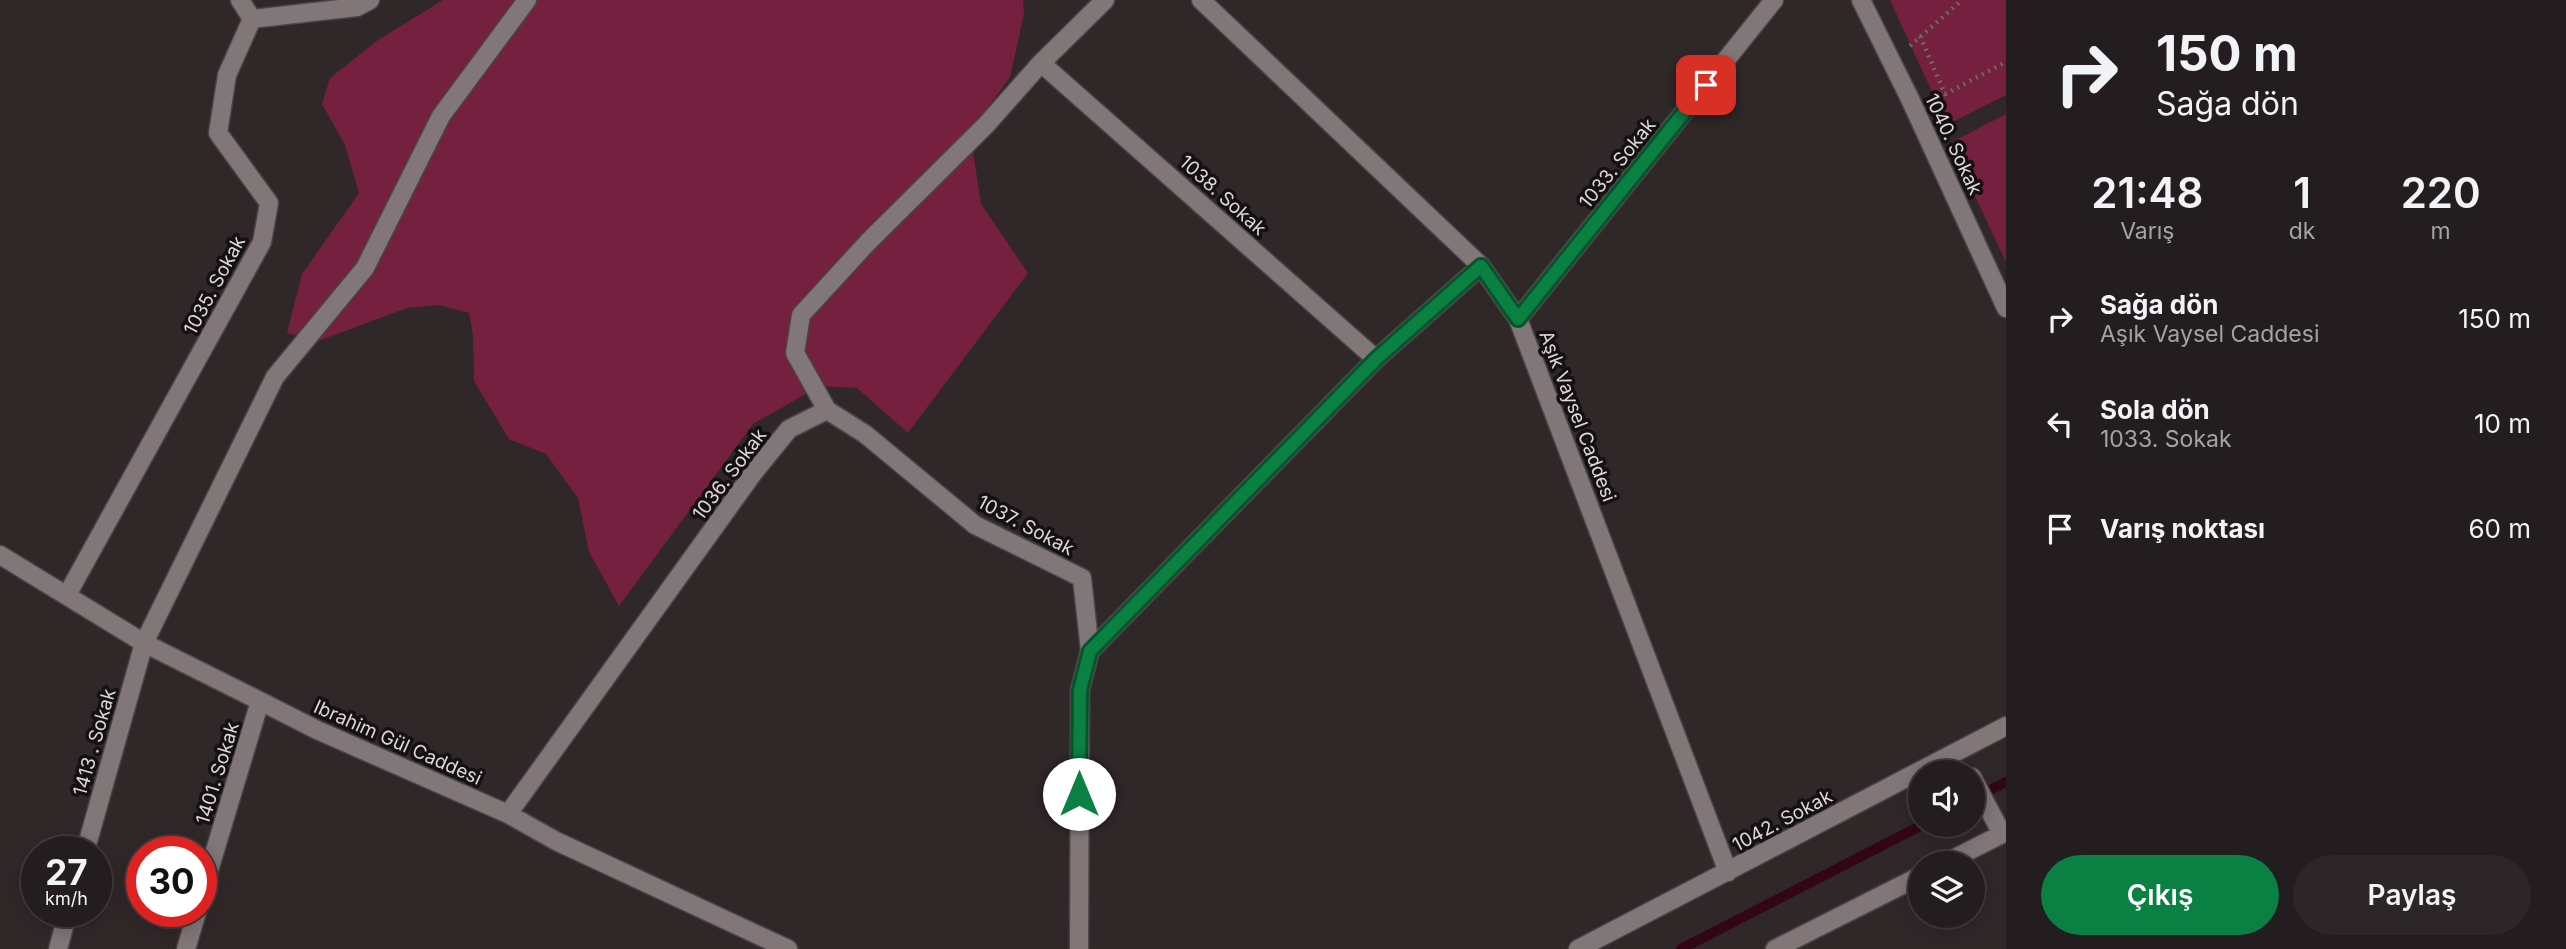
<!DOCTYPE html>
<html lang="tr">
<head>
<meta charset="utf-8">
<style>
	body { margin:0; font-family:Inter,sans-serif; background:#2c2628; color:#f1f3f6; height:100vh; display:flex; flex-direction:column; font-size:26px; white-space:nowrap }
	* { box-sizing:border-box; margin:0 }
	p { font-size:23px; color:#a3a2a4 }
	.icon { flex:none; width:38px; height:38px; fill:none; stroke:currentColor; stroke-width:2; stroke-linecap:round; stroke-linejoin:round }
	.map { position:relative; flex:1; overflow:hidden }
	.side { display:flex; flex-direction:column; background:#241d1f; width:560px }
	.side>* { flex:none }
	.top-card { background:#241d1f; color:#f1f3f6; overflow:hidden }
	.tools { position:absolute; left:1908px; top:760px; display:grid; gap:14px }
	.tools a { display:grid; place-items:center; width:77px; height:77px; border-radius:50%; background:#241d1f; box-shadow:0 4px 18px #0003,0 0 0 2px #413b3d; font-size:35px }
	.speed { position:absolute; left:21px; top:836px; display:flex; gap:14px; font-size:35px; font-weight:700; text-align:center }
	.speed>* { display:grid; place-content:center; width:91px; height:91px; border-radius:50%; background:#241d1f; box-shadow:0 4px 18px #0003,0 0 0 2px #413b3d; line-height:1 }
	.speed small { font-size:18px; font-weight:400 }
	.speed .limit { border:10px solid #d22; background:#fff; color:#111 }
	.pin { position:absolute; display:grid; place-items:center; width:60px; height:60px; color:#fff; margin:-30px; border-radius:14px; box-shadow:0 4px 10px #0006 }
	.me { position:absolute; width:77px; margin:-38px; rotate:0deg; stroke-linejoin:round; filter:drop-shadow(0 0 5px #0008) }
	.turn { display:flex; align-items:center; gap:24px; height:147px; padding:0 35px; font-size:32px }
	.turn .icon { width:91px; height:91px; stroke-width:2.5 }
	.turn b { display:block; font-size:49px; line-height:60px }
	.eta { display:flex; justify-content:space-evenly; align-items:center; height:119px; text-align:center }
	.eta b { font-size:42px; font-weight:600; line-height:49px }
	.primary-button { display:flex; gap:14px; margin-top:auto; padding:14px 35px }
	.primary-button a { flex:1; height:80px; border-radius:42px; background:#0b8043; color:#fff; font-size:28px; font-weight:600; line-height:80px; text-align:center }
	.primary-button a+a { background:#2c2628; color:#f1f3f6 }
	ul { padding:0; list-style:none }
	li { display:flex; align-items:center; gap:21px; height:105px; padding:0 35px }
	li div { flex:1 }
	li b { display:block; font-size:26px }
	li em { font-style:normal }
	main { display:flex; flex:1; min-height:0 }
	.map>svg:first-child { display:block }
	.green { fill:#74203e }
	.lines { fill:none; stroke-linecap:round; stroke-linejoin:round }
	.stream { stroke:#330617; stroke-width:10 }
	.minor-casing { stroke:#4b4345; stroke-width:21 }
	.path { stroke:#6f6768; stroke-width:4.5; stroke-dasharray:2 5; stroke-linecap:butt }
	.minor { stroke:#817678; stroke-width:18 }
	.route-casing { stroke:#07532c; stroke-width:18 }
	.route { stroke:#0b8043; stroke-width:12 }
	.labels { text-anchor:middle; stroke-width:7; stroke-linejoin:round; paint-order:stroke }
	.street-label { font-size:19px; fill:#ddd7d8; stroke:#151112 }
</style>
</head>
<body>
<main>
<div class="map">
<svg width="2006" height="949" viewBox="0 0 2006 949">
	<rect width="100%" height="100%" fill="#302729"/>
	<!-- green -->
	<path class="green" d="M 443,0 L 1023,0 L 1024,14 L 1010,77 L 970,132 L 981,204 L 1028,273 L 908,433 L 857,388 L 820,386 L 753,424 L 619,606 L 589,552 L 578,498 L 546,454 L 509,439 L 474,381 L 473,335 L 469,313 L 439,305 L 407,308 L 321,340 L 287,333 L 302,274 L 359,193 L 345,145 L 322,104 L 330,78 L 378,40 Z
		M 1890,0 L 2006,0 L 2006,95 L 1947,125 Z
		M 2006,114 L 2006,262 L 1950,143 Z"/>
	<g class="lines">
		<!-- stream -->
		<path class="stream" d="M 1972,799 L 2006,782
			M 1681,949 L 1924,824"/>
		<!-- minor casing -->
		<g class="minor-casing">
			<path id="minor" d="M 240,0 L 252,19
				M 1201,0 L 1481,266 L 1518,319 L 1728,872
				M 1861,0 L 1910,99 L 2006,308
				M 1041,63 L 1376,359
				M 1518,319 L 1774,0
				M 0,555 L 144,643 L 260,701 L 317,730 L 508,814 L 556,841 L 788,949
				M 67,595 L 262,242 L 269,203 L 218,133 L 227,75 L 252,19 L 357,7 L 370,0
				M 1090,651 L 1082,578 L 975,525 L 865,434 L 827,410 L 795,353 L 801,315 L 868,242 L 986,125 L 1041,63 L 1105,0
				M 1972,777 L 2002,834
				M 508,814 L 754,472 L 789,429 L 827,410
				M 85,852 L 144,643 L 275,377 L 365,268 L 441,116 L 527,0
				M 1945,863 L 2006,832
				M 201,897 L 260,701
				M 58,949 L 68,912
				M 186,949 L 197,912
				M 1079,949 L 1080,690 L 1090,651 L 1376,359 L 1481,266
				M 1578,949 L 2006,726
				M 1775,949 L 1920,876"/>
		</g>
		<!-- path -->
		<path class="path" d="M 1920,36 L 1945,94 L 2006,62
			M 1910,46 L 1962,0"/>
		<!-- minor -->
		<use href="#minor" class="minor"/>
	</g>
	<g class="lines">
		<!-- route casing -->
		<g class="route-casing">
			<path id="route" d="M 1079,794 L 1080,690 L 1090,651 L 1376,359 L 1481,266 L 1518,319 L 1706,85"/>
		</g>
		<!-- route -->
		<use href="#route" class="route"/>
	</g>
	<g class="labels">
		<!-- street labels -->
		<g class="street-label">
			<text transform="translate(1954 144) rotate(65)" y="7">1040. Sokak</text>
			<text transform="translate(1617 163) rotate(-51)" y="7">1033. Sokak</text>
			<text transform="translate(1223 195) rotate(42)" y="7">1038. Sokak</text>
			<text transform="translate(214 285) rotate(-62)" y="7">1035. Sokak</text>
			<text transform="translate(1578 416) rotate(69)" y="7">Aşık Vaysel Caddesi</text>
			<text transform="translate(729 474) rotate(-53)" y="7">1036. Sokak</text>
			<text transform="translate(1026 525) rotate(28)" y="7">1037. Sokak</text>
			<text transform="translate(94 742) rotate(-74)" y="7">1413 . Sokak</text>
			<text transform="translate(398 742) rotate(24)" y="7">Ibrahim Gül Caddesi</text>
			<text transform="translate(217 773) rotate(-73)" y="7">1401. Sokak</text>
			<text transform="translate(1782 820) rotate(-28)" y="7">1042. Sokak</text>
		</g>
	</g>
</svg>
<div class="tools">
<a><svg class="icon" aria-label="sound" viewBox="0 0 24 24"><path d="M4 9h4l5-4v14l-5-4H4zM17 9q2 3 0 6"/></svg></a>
<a><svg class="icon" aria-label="layers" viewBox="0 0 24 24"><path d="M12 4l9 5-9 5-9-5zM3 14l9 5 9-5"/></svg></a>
</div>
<div class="speed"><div>27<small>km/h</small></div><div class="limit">30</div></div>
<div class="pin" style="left:1706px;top:85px;background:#d93025"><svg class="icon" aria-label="arrive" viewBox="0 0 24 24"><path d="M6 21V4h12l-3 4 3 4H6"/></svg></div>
<svg class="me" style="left:1079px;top:794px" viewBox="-20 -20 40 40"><circle r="19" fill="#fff"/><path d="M0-13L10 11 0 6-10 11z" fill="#0b8043"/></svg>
</div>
<section class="side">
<div class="top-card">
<div class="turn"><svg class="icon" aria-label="right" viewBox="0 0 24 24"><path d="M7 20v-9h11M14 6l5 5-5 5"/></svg><div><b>150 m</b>Sağa dön</div></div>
</div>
<div class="eta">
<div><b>21:48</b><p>Varış</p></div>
<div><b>1</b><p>dk</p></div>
<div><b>220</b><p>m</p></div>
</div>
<ul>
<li><svg class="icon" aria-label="right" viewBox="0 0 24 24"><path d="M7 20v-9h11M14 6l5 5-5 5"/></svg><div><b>Sağa dön</b><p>Aşık Vaysel Caddesi</p></div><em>150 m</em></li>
<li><svg class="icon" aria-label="left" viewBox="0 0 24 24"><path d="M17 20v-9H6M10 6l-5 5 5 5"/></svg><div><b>Sola dön</b><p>1033. Sokak</p></div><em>10 m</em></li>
<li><svg class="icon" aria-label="arrive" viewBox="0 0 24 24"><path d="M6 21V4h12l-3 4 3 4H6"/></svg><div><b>Varış noktası</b></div><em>60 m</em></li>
</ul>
<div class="primary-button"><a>Çıkış</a><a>Paylaş</a></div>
</section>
</main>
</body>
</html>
